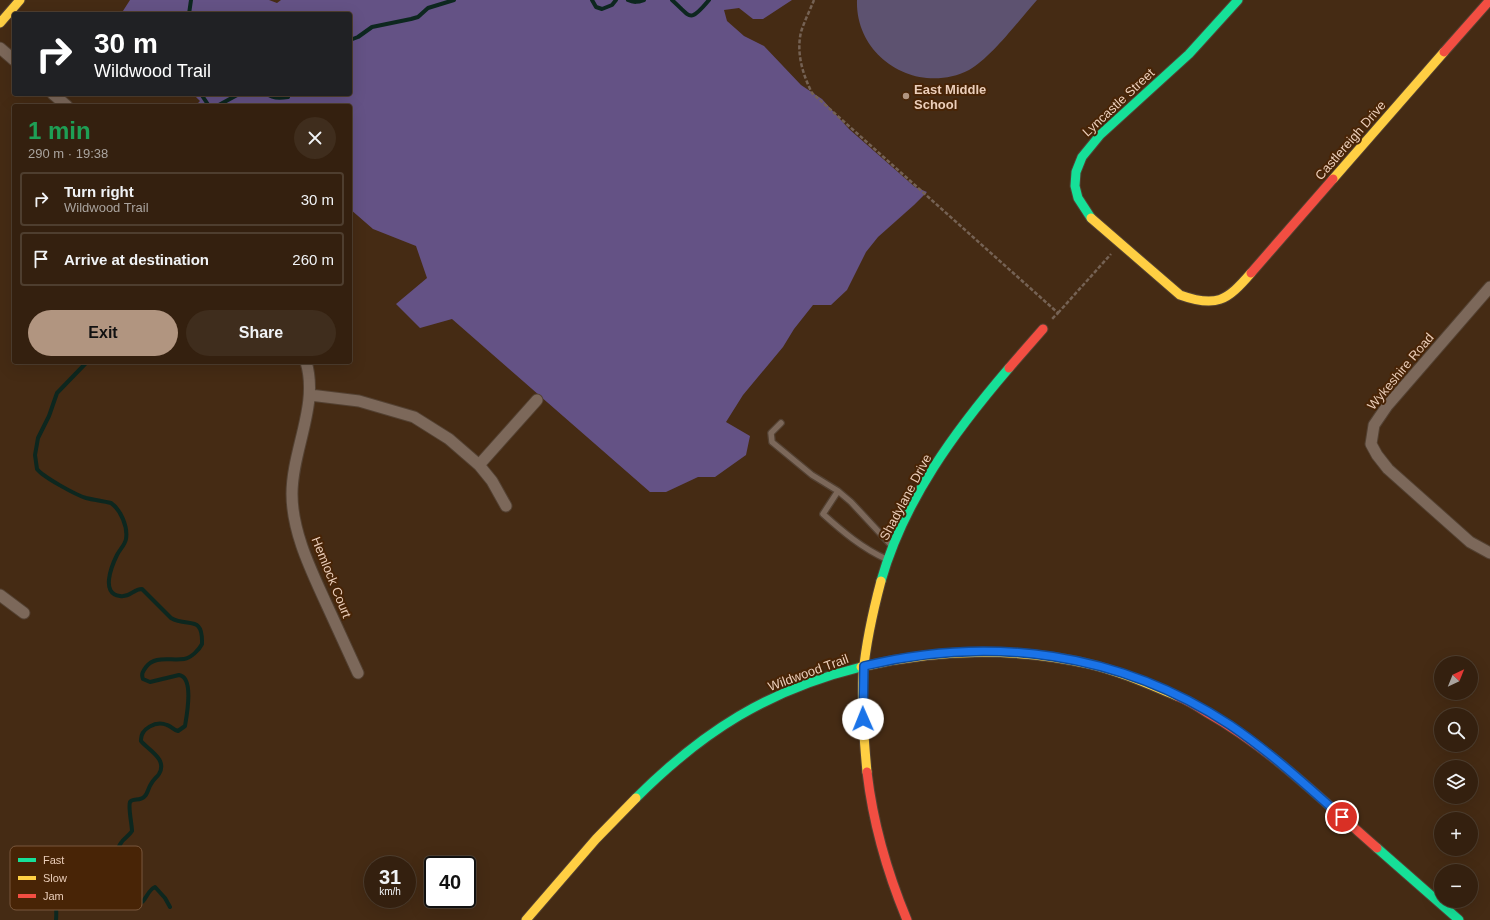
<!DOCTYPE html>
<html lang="en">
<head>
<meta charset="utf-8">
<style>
	body { margin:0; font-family:Helvetica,sans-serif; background:#3f2d1d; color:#f1f3f6; height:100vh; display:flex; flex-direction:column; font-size:15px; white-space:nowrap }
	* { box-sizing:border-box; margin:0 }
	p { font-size:13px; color:#a9a39e }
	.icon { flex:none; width:22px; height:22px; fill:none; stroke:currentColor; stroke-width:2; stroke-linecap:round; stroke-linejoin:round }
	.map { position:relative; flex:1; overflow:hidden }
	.sheet { position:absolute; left:12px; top:104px; width:340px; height:260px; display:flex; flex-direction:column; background:#34200f; border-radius:4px; box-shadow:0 4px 16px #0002,0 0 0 1px #4e3e2f }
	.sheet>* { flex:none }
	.hud { position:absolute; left:12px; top:12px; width:340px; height:84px; border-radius:4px; box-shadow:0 4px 16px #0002,0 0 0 1px #4e3e2f; background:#202124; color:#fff; overflow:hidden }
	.needle { width:26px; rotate:43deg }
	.controls { position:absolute; left:1434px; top:656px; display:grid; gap:8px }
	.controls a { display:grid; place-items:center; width:44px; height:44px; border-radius:50%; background:#34200f; box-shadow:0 4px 16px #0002,0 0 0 1px #4e3e2f; font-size:20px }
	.speed { position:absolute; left:364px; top:856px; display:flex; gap:8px; font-size:20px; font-weight:700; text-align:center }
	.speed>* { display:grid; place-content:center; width:52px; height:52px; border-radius:50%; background:#34200f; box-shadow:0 4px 16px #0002,0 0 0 1px #4e3e2f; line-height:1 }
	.speed small { font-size:10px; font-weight:400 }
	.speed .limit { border:2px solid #111; border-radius:6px; background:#fff; color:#111 }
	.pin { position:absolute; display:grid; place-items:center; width:34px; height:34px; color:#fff; margin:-17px; border:2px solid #fff; border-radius:50%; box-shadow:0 1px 4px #0007 }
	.me { position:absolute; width:44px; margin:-22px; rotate:359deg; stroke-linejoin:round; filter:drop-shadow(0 0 3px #0008) }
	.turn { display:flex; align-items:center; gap:14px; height:84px; padding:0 16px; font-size:18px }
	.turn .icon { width:52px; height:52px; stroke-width:2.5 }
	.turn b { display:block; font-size:28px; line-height:34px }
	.round { display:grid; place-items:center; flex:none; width:42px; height:42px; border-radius:21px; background:#3f2d1d }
	.headline { display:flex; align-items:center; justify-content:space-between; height:68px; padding:0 16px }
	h1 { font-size:24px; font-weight:800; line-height:30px; color:#1e9e55 }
	.button { display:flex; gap:8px; margin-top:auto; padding:8px 16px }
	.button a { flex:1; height:46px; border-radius:24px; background:#b19580; color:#111; font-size:16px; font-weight:800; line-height:46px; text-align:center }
	.button a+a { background:#3f2d1d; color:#f1f3f6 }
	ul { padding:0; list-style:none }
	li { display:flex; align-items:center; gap:12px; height:54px; margin:0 8px 6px; padding:0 8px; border:2px solid #4e3e2f; border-radius:4px }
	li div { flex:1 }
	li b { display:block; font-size:15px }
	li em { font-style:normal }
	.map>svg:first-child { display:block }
	.green { fill:#5d5270 }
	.forest { fill:#645285 }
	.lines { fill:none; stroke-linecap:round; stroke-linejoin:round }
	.stream { stroke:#0d271f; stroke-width:4 }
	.lane-casing { stroke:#534132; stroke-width:8 }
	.street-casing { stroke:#534132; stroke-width:13 }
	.fast-casing { stroke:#534132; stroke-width:11 }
	.slow-casing { stroke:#534132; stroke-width:11 }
	.jam-casing { stroke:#534132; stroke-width:11 }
	.path { stroke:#756254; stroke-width:2.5; stroke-dasharray:4 2; stroke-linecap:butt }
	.lane { stroke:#7c685a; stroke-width:5.5 }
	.street { stroke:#7c685a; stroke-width:11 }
	.fast { stroke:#16e098; stroke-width:9 }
	.slow { stroke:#ffcf43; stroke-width:9 }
	.jam { stroke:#f24e42; stroke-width:9 }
	.route-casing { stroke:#114b97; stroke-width:10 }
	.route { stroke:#1a73e8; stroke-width:7 }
	.poi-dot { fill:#b19580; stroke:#482406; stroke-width:1.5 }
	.labels { text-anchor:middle; stroke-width:4; stroke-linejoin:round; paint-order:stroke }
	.poi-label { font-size:13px; font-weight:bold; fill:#ebceba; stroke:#482406; text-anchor:start }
	.street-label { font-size:13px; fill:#ebceba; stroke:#482406 }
	.key { fill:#482406; stroke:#79573c; stroke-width:1 }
	.key-label { font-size:11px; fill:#ebceba }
</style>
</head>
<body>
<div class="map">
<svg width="1490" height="920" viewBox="0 0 1490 920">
	<rect width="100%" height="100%" fill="#452b14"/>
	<!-- green -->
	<path class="green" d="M 857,0 L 1037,0 C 1019,20 991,58 969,70 C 918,96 855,58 857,0 Z"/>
	<!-- forest -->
	<path class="forest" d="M 130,0 L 269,0 L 277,3 L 281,0 L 792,0 L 763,19 L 753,19 L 739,8 L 724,10 L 727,21 L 744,36 L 764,46 L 801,85 L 822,99 L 849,129 L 915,187 L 927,192 L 914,205 L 878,237 L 866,252 L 847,290 L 831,305 L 813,305 L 794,329 L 783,347 L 743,395 L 726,422 L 750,436 L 746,455 L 715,477 L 698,477 L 666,492 L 650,492 L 452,319 L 420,328 L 396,304 L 427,278 L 416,246 L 373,229 L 350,209 L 350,106 L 195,106 L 200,101 L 193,94 L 350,94 L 350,14 L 121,14 Z"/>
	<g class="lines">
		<!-- stream -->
		<path class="stream" d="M 592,0 L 596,7 L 602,9 L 612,5 L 616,0
			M 628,0 C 634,3 638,2 644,0
			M 672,0 C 691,17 689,24 709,0
			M 189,14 L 191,0
			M 350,40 L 358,37 L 372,27 L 411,19 L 418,17 L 428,8 L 454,0
			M 201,94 L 209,106
			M 268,94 C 272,99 281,98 288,97 L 289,94
			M 217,106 L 239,94
			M 73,873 L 74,888 L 81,900 C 93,901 110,886 123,890 C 129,893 130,905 138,904 C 146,903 147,890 155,887 L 165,898 L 170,907
			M 56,920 C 57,912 55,903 57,895 C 62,868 80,872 101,872 C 117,867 113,854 121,843 C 124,838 129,836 132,831 C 132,825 128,807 130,802 C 132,798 140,801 144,797 C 148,794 148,788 151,784 C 153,780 157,777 159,774 C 168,759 148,750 141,741 C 140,729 156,720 167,725 C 171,726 173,730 178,731 L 185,726 C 187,714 194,677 179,675 L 150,682 L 143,679 C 141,674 143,671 146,667 C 155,655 170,661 184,659 C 191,658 199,650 202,644 C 203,614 188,628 171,618 L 142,589 C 133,589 130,598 120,596 C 100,594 112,565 117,555 C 120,549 125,545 126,539 C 128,527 121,510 111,503 C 103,501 94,500 86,498 C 76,495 43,477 37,469 L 35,455 L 38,438 L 49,416 L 57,393 L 87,362"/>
		<!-- lane casing -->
		<g class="lane-casing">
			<path id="lane" d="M 781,423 L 771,433 L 772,442 L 812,475 L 838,491 L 851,502 L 891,545
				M 838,491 L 823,514 C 843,532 862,548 886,559"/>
		</g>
		<!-- street casing -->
		<g class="street-casing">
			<path id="street" d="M 0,48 L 14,60
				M 53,94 L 67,106
				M 1490,287 L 1387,406 L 1374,425 L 1371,444 L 1377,455 L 1388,469 L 1470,542 L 1490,553
				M 306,362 C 319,405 292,450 292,494 C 292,531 310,568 325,601 C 336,625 347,649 358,673
				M 310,395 L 359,401 L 414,417 L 449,439 L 479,465 L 492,481 L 506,506
				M 479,465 L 537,400
				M 0,595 L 24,613"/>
		</g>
		<!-- fast casing -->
		<g class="fast-casing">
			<path id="fast" d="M 1091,218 L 1078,198 L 1075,186 L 1076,172 L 1082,157 L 1100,135 L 1189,54 L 1238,0
				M 881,581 C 904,500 955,431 1009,368
				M 636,798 C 703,731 768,690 861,667
				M 1377,848 L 1459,920"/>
		</g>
		<!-- slow casing -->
		<g class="slow-casing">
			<path id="slow" d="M 0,23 L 20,0
				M 1333,179 L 1444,52
				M 1091,218 L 1180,295 C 1216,308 1227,301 1251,273
				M 861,667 C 936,649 1013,647 1089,664 C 1119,671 1148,684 1177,696
				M 867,772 C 864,740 861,706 863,674 C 866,643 873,611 881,581
				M 526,920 L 596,839 L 636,798"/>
		</g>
		<!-- jam casing -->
		<g class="jam-casing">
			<path id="jam" d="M 1444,52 L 1490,0
				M 1251,273 L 1333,179
				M 1009,368 L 1043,329
				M 1177,696 C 1187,700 1197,706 1206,712 C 1270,748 1322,800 1377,848
				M 867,772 C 873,823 887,872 907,920"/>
		</g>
		<!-- path -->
		<path class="path" d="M 814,0 C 810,10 804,22 801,32 C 796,53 803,75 812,93 L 1058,313 L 1052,319
			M 1058,313 L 1111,254"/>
		<!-- lane -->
		<use href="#lane" class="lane"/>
		<!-- street -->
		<use href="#street" class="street"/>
		<!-- fast -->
		<use href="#fast" class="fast"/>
		<!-- slow -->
		<use href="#slow" class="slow"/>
		<!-- jam -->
		<use href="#jam" class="jam"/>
	</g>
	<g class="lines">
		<!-- route casing -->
		<g class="route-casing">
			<path id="route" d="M 863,719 L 864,666 C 991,635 1119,652 1230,725 C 1270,752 1306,785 1342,817"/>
		</g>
		<!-- route -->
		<use href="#route" class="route"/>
	</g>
	<!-- markers -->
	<circle class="poi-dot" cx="906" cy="96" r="4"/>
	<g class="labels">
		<!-- poi labels -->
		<g class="poi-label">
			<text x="914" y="94">East Middle<tspan x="914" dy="15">School</tspan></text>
		</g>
		<!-- street labels -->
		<g class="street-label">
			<text transform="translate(1118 102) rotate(-43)" y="5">Lyncastle Street</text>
			<text transform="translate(1350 140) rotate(-49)" y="5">Castlereigh Drive</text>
			<text transform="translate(1400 371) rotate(-50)" y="5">Wykeshire Road</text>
			<text transform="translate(905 497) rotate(-62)" y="5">Shadylane Drive</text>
			<text transform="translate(332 577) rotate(68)" y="5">Hemlock Court</text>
			<text transform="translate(808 672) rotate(-20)" y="5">Wildwood Trail</text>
		</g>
	</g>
	<!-- legend -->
	<rect x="10" y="846" width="132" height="64" rx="6" class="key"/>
	<rect x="18" y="858" width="18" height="4" fill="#16e098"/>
	<rect x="18" y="876" width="18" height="4" fill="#ffcf43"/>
	<rect x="18" y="894" width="18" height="4" fill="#f24e42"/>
	<g class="key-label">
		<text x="43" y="864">Fast</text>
		<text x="43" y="882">Slow</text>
		<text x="43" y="900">Jam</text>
	</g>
</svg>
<div class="controls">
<a><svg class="needle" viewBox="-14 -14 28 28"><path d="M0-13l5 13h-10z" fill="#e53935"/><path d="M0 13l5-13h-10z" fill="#a9a39e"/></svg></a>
<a><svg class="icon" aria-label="search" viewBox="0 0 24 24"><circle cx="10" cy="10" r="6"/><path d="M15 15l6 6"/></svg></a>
<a><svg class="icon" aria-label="layers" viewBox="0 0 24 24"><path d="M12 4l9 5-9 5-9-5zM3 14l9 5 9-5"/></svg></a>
<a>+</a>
<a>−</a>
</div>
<div class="speed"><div>31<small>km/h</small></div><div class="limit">40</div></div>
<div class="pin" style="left:1342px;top:817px;background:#d93025"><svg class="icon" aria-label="arrive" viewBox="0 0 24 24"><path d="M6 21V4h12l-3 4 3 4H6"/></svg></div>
<svg class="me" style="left:863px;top:719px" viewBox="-20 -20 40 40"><circle r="19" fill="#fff"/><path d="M0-13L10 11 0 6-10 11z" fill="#1a73e8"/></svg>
<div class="hud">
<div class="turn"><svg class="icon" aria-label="right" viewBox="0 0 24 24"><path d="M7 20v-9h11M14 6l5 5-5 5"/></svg><div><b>30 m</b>Wildwood Trail</div></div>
</div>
<section class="sheet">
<div class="headline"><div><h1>1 min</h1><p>290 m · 19:38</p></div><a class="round"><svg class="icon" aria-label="close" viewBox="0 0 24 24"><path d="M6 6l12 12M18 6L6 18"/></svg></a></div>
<ul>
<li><svg class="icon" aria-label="right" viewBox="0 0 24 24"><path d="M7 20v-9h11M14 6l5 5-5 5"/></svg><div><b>Turn right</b><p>Wildwood Trail</p></div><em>30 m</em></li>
<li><svg class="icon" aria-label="arrive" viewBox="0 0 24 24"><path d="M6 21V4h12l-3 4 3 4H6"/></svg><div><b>Arrive at destination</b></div><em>260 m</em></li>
</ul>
<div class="button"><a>Exit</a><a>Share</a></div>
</section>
</div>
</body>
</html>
